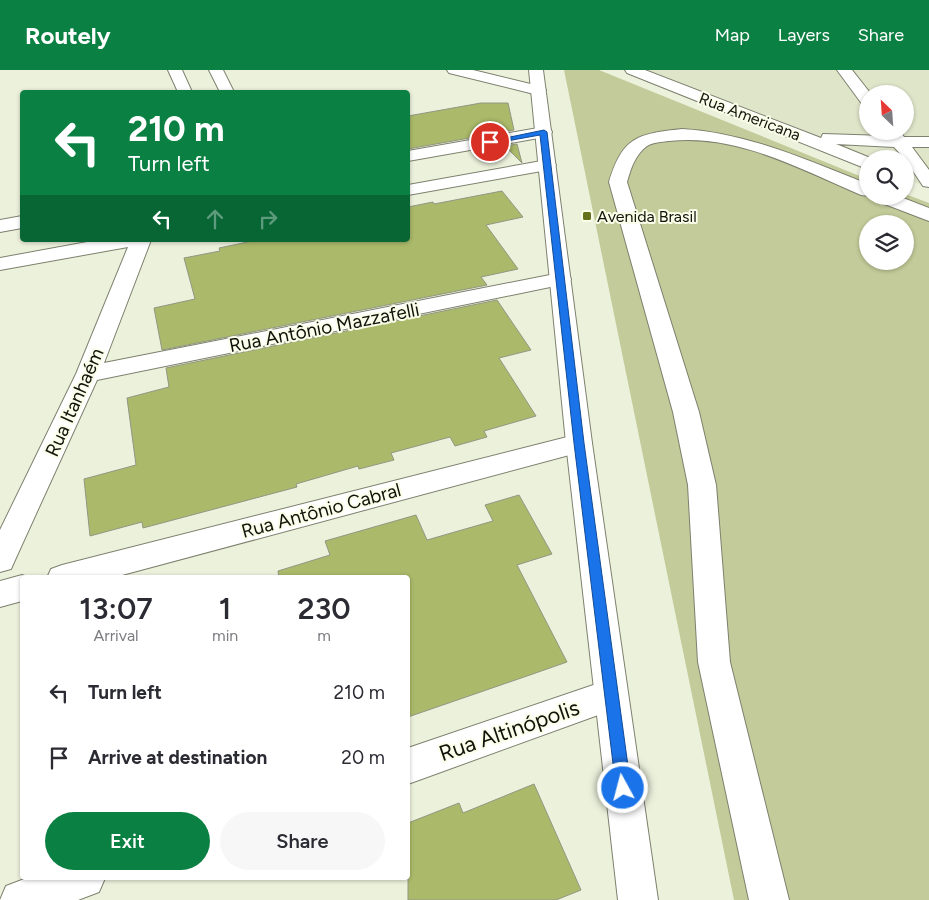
<!DOCTYPE html>
<html lang="en">
<head>
<meta charset="utf-8">
<style>
	body { margin:0; font-family:Figtree,sans-serif; background:#f7f7f7; color:#2b2b33; height:100vh; display:flex; flex-direction:column; font-size:19px; white-space:nowrap }
	* { box-sizing:border-box; margin:0 }
	p { font-size:16px; color:#7c7c81 }
	.icon { flex:none; width:28px; height:28px; fill:none; stroke:currentColor; stroke-width:2; stroke-linecap:round; stroke-linejoin:round }
	.map { position:relative; flex:1; overflow:hidden }
	.side { position:absolute; left:20px; top:505px; width:390px; height:305px; display:flex; flex-direction:column; background:#fff; border-radius:5px; box-shadow:0 1px 4px #0004 }
	.side>* { flex:none }
	.banner { position:absolute; left:20px; top:20px; width:390px; height:152px; border-radius:5px; box-shadow:0 1px 4px #0004; background:#0b8043; color:#fff; overflow:hidden }
	.needle { width:32px; rotate:335deg }
	.tools { position:absolute; left:859px; top:15px; display:grid; gap:10px }
	.tools a { display:grid; place-items:center; width:55px; height:55px; border-radius:50%; background:#fff; box-shadow:0 1px 4px #0004; font-size:25px }
	.pin { position:absolute; display:grid; place-items:center; width:42px; height:42px; color:#fff; margin:-21px; border:2px solid #fff; border-radius:50%; box-shadow:0 1px 5px #0007 }
	.me { position:absolute; width:55px; margin:-28px; rotate:353deg; stroke-linejoin:round; filter:drop-shadow(0 0 4px #0008) }
	.turn { display:flex; align-items:center; gap:18px; height:105px; padding:0 25px; font-size:22px }
	.turn .icon { width:65px; height:65px; stroke-width:2.5 }
	.turn b { display:block; font-size:35px; line-height:42px }
	.lanes { display:flex; align-items:center; height:48px; padding:0 25px; background:#0003; justify-content:center; gap:25px; direction:ltr }
	.lanes .off { opacity:.35 }
	.eta { display:flex; justify-content:space-evenly; align-items:center; height:85px; text-align:center }
	.eta b { font-size:30px; font-weight:600; line-height:35px }
	.primary-button { display:flex; gap:10px; margin-top:auto; padding:10px 25px }
	.primary-button a { flex:1; height:58px; border-radius:30px; background:#0b8043; color:#fff; font-size:20px; font-weight:600; line-height:58px; text-align:center }
	.primary-button a+a { background:#f7f7f7; color:#2b2b33 }
	ul { padding:0; list-style:none }
	li { display:flex; align-items:center; gap:15px; height:65px; padding:0 25px }
	li div { flex:1 }
	li b { display:block; font-size:19px }
	li em { font-style:normal }
	header { display:flex; align-items:center; gap:30px; box-sizing:border-box; height:70px; padding:0 25px; background:#0b8043; color:#fff }
	header strong { font-size:24px }
	nav { display:flex; gap:28px; margin-inline-start:auto; font-size:18px }
	.map>svg:first-child { display:block }
	.built { fill:#dfe5c9; fill-rule:evenodd }
	.green { fill:#c2cb99; fill-rule:evenodd }
	.building { fill:#abb96a; stroke:#929683 }
	.lines { fill:none; stroke-linecap:round; stroke-linejoin:round }
	.minor-casing { stroke:#7d816e; stroke-width:2 }
	.major-casing { stroke:#7d816e; stroke-width:2 }
	.minor { fill:#fff; fill-rule:evenodd }
	.major { fill:#fff; fill-rule:evenodd }
	.route { fill:#1a73e8; stroke:#114b97 }
	.poi-dot { fill:#66711b; stroke:#fafee9; stroke-width:2 }
	.labels { text-anchor:middle; stroke-width:4; stroke-linejoin:round; paint-order:stroke }
	.far-street-label { font-size:16px; fill:#11130b; stroke:#fafee9 }
	.far-poi-label { font-size:16px; fill:#11130b; stroke:#fafee9; text-anchor:start }
	.street-label { font-size:19px; fill:#11130b; stroke:#fafee9 }
	.near-street-label { font-size:22px; fill:#11130b; stroke:#fafee9 }
</style>
</head>
<body>
<header>
<strong>Routely</strong>
<nav><a>Map</a><a>Layers</a><a>Share</a></nav>
</header>
<div class="map">
<svg width="929" height="830" viewBox="0 0 929 830">
	<rect width="100%" height="100%" fill="#ecf1dc"/>
	<!-- built -->
	<path class="built" d="M 632,0 L 929,0 L 929,118 L 905,108 L 905,89 L 868,89 ZM 868,24 L 905,24 L 905,61 L 868,61 Z"/>
	<!-- green -->
	<path class="green" d="M 564,0 L 599,0 L 867,109 L 868,126 L 905,126 L 905,124 L 929,133 L 929,830 L 734,830 ZM 868,154 L 905,154 L 905,191 L 868,191 Z"/>
	<!-- building -->
	<path class="building" d="M 481,33 L 508,33 L 514,60 L 408,79 L 408,46 Z
		M 517,74 L 522,93 L 505,76 Z
		M 502,121 L 523,147 L 486,155 L 518,199 L 481,207 L 487,215 L 162,280 L 154,238 L 195,229 L 184,188 L 220,181 L 219,178 L 257,170 L 408,170 L 408,137 L 433,132 L 434,134 Z
		M 497,230 L 531,280 L 499,288 L 536,346 L 484,361 L 487,367 L 455,376 L 450,367 L 391,383 L 394,390 L 359,399 L 358,396 L 296,414 L 297,417 L 143,458 L 142,452 L 90,466 L 84,409 L 136,395 L 127,328 L 169,317 L 166,298 Z
		M 519,425 L 552,484 L 517,495 L 567,592 L 527,606 L 408,647 L 408,508 L 279,508 L 278,501 L 330,485 L 325,471 L 416,445 L 427,470 L 493,451 L 485,435 Z
		M 534,714 L 581,820 L 556,830 L 408,830 L 408,753 L 459,733 L 463,743 Z"/>
	<g class="lines">
		<!-- minor casing -->
		<g class="minor-casing">
			<path id="minor" d="M 168,0 L 182,0 L 192,22 L 178,22 Z
				M 209,0 L 223,0 L 234,22 L 220,22 Z
				M 447,0 L 473,0 L 543,17 L 546,20 L 538,25 L 449,3 Z
				M 625,0 L 645,0 L 821,68 L 823,64 L 886,66 L 883,61 L 900,61 L 904,67 L 929,67 L 929,77 L 912,77 L 929,100 L 929,117 L 923,116 L 905,89 L 894,77 L 836,74 L 873,89 L 868,89 L 868,98 L 862,97 L 627,3 Z
				M 837,0 L 852,0 L 871,24 L 868,24 L 868,36 L 862,34 Z
				M 544,57 L 550,58 L 552,62 L 550,66 L 408,91 L 408,81 Z
				M 682,59 C 748,63 807,90 868,114 L 868,126 L 869,126 L 861,125 C 802,100 736,63 669,71 C 662,72 653,72 647,76 C 635,85 631,98 627,112 L 699,342 L 716,415 L 730,592 L 789,830 L 749,830 L 698,592 L 688,415 L 673,342 L 609,112 C 623,66 638,64 682,59 Z
				M 547,90 L 553,91 L 556,95 L 553,99 L 408,125 L 408,115 Z
				M 872,126 L 898,126 L 929,138 L 929,151 L 874,130 Z
				M 22,146 L 22,158 L 0,162 L 0,150 Z
				M 98,170 L 151,170 L 104,293 L 560,203 L 568,204 L 571,209 L 568,214 L 560,215 L 97,310 L 15,490 L 11,499 L 0,502 L 0,460 L 76,304 L 128,177 L 0,200 L 0,188 Z
				M 579,364 L 588,366 L 592,373 L 588,380 L 111,508 L 47,508 L 51,499 L 62,495 Z
				M 22,505 L 29,508 L 22,508 L 22,531 L 0,537 L 0,511 Z
				M 611,609 L 623,614 L 628,625 L 623,636 L 408,714 L 408,678 Z
				M 27,808 L 105,808 L 99,822 L 78,830 L 0,830 L 6,816 Z"/>
		</g>
		<!-- major casing -->
		<g class="major-casing">
			<path id="major" d="M 529,0 L 543,0 L 592,373 L 658,830 L 618,830 L 566,373 Z"/>
		</g>
		<!-- minor -->
		<use href="#minor" class="minor"/>
		<!-- major -->
		<use href="#major" class="major"/>
	</g>
	<!-- route -->
	<path class="route" d="M 544,60 L 547,62 L 584,373 L 631,718 L 629,723 L 623,726 L 618,723 L 616,718 L 574,373 L 540,65 L 490,74 L 486,72 Z"/>
	<!-- markers -->
	<rect class="poi-dot" x="582" y="141" width="10" height="10" rx="2.5"/>
	<g class="labels">
		<!-- far-street labels -->
		<g class="far-street-label">
			<text transform="translate(750 46) rotate(21)" y="6">Rua Americana</text>
		</g>
		<!-- far-poi labels -->
		<g class="far-poi-label">
			<text x="597" y="152">Avenida Brasil</text>
		</g>
		<!-- street labels -->
		<g class="street-label">
			<text transform="translate(324 257) rotate(-11)" y="7">Rua Antônio Mazzafelli</text>
			<text transform="translate(74 332) rotate(-66)" y="7">Rua Itanhaém</text>
			<text transform="translate(321 440) rotate(-15)" y="7">Rua Antônio Cabral</text>
		</g>
		<!-- near-street labels -->
		<g class="near-street-label">
			<text transform="translate(509 660) rotate(-19)" y="8">Rua Altinópolis</text>
		</g>
	</g>
</svg>
<div class="tools">
<a><svg class="needle" viewBox="-14 -14 28 28"><path d="M0-13l5 13h-10z" fill="#e53935"/><path d="M0 13l5-13h-10z" fill="#7c7c81"/></svg></a>
<a><svg class="icon" aria-label="search" viewBox="0 0 24 24"><circle cx="10" cy="10" r="6"/><path d="M15 15l6 6"/></svg></a>
<a><svg class="icon" aria-label="layers" viewBox="0 0 24 24"><path d="M12 4l9 5-9 5-9-5zM3 14l9 5 9-5"/></svg></a>
</div>
<div class="pin" style="left:490px;top:72px;background:#d93025"><svg class="icon" aria-label="arrive" viewBox="0 0 24 24"><path d="M6 21V4h12l-3 4 3 4H6"/></svg></div>
<svg class="me" style="left:623px;top:718px" viewBox="-20 -20 40 40"><circle r="17" fill="#1a73e8" stroke="#fff" stroke-width="3"/><path d="M0-11L8 9 0 5-8 9z" fill="#fff"/></svg>
<div class="banner">
<div class="turn"><svg class="icon" aria-label="left" viewBox="0 0 24 24"><path d="M17 20v-9H6M10 6l-5 5 5 5"/></svg><div><b>210 m</b>Turn left</div></div>
<div class="lanes"><svg class="icon" aria-label="left" viewBox="0 0 24 24"><path d="M17 20v-9H6M10 6l-5 5 5 5"/></svg><svg class="icon off" aria-label="ahead" viewBox="0 0 24 24"><path d="M12 20V5M6 11l6-6 6 6"/></svg><svg class="icon off" aria-label="right" viewBox="0 0 24 24"><path d="M7 20v-9h11M14 6l5 5-5 5"/></svg></div>
</div>
<section class="side">
<div class="eta">
<div><b>13:07</b><p>Arrival</p></div>
<div><b>1</b><p>min</p></div>
<div><b>230</b><p>m</p></div>
</div>
<ul>
<li><svg class="icon" aria-label="left" viewBox="0 0 24 24"><path d="M17 20v-9H6M10 6l-5 5 5 5"/></svg><div><b>Turn left</b></div><em>210 m</em></li>
<li><svg class="icon" aria-label="arrive" viewBox="0 0 24 24"><path d="M6 21V4h12l-3 4 3 4H6"/></svg><div><b>Arrive at destination</b></div><em>20 m</em></li>
</ul>
<div class="primary-button"><a>Exit</a><a>Share</a></div>
</section>
</div>
</body>
</html>
